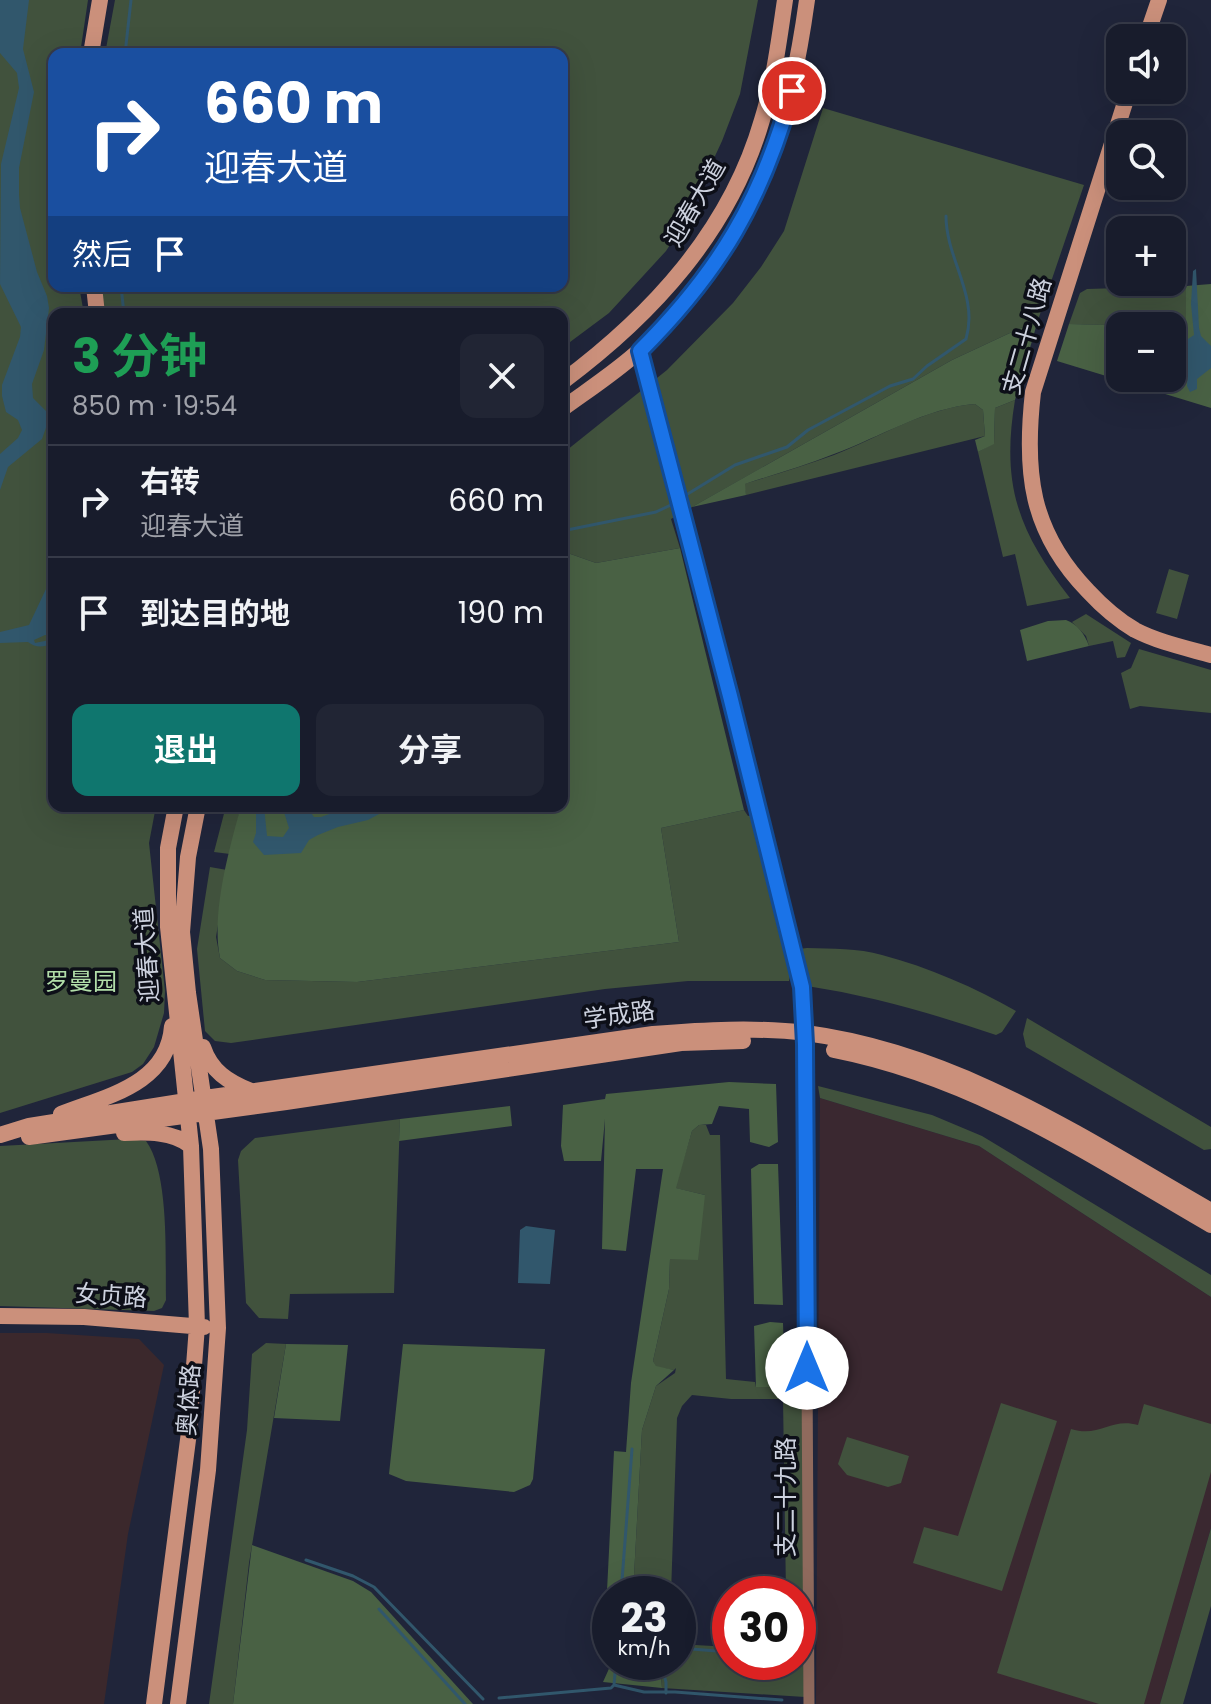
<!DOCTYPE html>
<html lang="zh">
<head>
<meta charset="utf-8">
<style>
	body { margin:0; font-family:Poppins,"Noto Sans SC",sans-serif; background:#212534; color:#f1f3f6; height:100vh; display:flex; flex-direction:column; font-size:30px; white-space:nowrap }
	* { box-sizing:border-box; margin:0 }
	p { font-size:26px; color:#9fa1a9 }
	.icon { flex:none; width:44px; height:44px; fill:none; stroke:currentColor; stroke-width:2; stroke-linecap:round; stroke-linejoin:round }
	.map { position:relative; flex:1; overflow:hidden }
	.panel { position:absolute; left:48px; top:308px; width:520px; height:504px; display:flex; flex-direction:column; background:#181c2c; border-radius:16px; box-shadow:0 8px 32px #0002,0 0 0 2px #363a48 }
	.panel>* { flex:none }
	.guide { position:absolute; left:48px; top:48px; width:520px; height:244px; border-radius:16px; box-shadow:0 8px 32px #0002,0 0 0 2px #363a48; background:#1a4fa0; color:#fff; overflow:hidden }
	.controls { position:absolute; left:1106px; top:24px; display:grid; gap:16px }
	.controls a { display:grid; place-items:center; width:80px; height:80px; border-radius:16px; background:#181c2c; box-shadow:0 8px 32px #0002,0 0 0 2px #363a48; font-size:40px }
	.speed { position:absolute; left:592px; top:1576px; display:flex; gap:16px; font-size:40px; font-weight:700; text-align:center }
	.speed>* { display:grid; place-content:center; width:104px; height:104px; border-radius:50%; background:#181c2c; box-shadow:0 8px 32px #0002,0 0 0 2px #363a48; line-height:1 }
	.speed small { font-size:20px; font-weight:400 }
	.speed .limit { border:12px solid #d22; background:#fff; color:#111 }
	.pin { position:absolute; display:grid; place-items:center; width:68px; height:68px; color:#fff; margin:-34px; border:4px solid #fff; border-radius:50%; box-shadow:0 2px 8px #0007 }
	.me { position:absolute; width:88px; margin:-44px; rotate:0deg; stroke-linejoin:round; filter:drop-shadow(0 0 6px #0008) }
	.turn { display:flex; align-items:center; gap:28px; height:168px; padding:0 24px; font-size:36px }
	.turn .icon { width:104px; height:104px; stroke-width:2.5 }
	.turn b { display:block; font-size:56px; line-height:68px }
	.then { display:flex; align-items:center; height:76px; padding:0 24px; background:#0003; gap:16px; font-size:30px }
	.round { display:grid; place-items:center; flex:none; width:84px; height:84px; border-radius:16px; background:#212534 }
	.overview { display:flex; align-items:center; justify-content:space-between; height:136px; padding:0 24px }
	h1 { font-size:48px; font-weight:700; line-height:60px; color:#1e9e55 }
	.action { display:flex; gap:16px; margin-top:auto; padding:16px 24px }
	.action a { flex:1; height:92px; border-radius:16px; background:#0f766e; color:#fff; font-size:32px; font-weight:700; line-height:92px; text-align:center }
	.action a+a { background:#212534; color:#f1f3f6 }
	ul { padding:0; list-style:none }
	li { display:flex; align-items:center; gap:24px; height:112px; padding:0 24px; border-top:2px solid #363a48 }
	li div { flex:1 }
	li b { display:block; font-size:30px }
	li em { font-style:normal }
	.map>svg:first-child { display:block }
	.commercial { fill:#3b282c }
	.education { fill:#3a2830 }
	.green { fill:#41523d }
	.forest { fill:#496144 }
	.water { fill:#31576c }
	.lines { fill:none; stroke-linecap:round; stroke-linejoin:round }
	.stream { stroke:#31576c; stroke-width:3 }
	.street { stroke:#8f6a5d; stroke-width:11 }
	.secondary { stroke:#cb907b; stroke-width:16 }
	.route-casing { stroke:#114b97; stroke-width:20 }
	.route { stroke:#1a73e8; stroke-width:14 }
	.labels { text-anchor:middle; stroke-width:7; stroke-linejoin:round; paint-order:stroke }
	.street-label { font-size:24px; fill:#ccd1de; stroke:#0d0f18 }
	.park-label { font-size:24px; fill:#b2dea9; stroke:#0d0f18 }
</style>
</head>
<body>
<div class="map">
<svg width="1211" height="1704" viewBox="0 0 1211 1704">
	<rect width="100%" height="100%" fill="#20253a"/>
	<!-- commercial -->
	<path class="commercial" d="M 0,1333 L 47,1333 L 139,1339 L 164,1365 L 128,1534 L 104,1704 L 0,1704 Z"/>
	<!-- education -->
	<path class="education" d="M 820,1098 L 979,1146 L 1211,1297 L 1211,1528 L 1160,1704 L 816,1704 Z"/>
	<!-- green -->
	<path class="green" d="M 0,0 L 88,0 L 80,54 L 54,54 L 54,286 L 79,286 L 84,314 L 54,314 L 54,806 L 156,806 L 149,843 L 165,991 L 164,1013 L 154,1047 L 143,1064 L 132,1072 L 0,1113 Z
		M 115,0 L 758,0 L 740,94 L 722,141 L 683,225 L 666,251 L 609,313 L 562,348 L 562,314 L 104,314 L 101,286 L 562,286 L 562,54 L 105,54 Z
		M 823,108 L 1084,185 L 1038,320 L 952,360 L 671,519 L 680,548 L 596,563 L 562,551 L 562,454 L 667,370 L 733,303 L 761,267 L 784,231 Z
		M 1186,286 L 1186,327 L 1069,324 L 1080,293 L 1087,289 Z
		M 1015,400 C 1001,485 1018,531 1070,598 L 1027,606 L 1015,554 L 1003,557 L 978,452 L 994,443 L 995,408 Z
		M 975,404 L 983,410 L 985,436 L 746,495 L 744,484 C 774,475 804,466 834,455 C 880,437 925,408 975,404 Z
		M 1169,569 L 1189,575 L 1177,619 L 1156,613 Z
		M 1086,614 L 1131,643 L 1125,657 L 1117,658 L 1113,641 L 1089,646 L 1086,636 L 1072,622 Z
		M 1139,649 L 1211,670 L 1211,713 L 1140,706 L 1130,709 L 1121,673 L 1131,668 Z
		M 226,806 L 241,806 L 230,854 L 214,852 Z
		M 744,810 L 748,816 L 753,815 L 777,925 L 780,925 L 791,970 L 789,981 L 688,981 L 605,989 L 231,1043 L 215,1041 L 205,1031 L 197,949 L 210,867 L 227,870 L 216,937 L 220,958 L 237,971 L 265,980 L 357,982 L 679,942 L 661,828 Z
		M 807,948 C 832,949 858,948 882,955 C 928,967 976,988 1016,1011 L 1002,1032 L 996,1035 C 934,1014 872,996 807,986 L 799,949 Z
		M 1027,1018 L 1211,1127 L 1211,1149 L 1204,1150 L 1026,1047 L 1023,1034 Z
		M 818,1086 L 932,1115 L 982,1136 L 1211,1275 L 1211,1297 L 979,1146 L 820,1098 Z
		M 400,1119 L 394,1293 L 290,1294 L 288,1319 L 259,1318 L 246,1303 L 238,1160 L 241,1151 L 255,1138 Z
		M 699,1125 L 706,1125 L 710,1135 L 720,1135 L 726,1379 L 755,1382 L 756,1387 L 785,1387 L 806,1390 L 805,1697 L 662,1688 L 661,1676 L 628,1673 L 629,1662 L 678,1662 L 678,1644 L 730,1647 L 730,1662 L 798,1662 L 798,1594 L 786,1594 L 783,1399 L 731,1399 L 692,1395 L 682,1406 L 677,1418 L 671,1594 L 633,1594 L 642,1430 L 656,1386 L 675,1373 L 676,1368 L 674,1370 L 656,1367 L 653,1361 L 669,1289 L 670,1259 L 705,1195 L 675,1188 L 692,1131 Z
		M 129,1139 L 146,1141 C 170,1174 165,1259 166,1300 L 162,1308 L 154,1311 L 0,1306 L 0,1146 Z
		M 266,1343 L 286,1344 L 249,1563 L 233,1704 L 209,1704 L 247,1430 L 252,1354 Z
		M 1001,1403 L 1057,1421 L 1002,1591 L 913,1563 L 924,1527 L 958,1536 Z
		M 1144,1404 L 1211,1424 L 1211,1472 L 1144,1704 L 1099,1704 L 997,1673 L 1071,1429 C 1100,1438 1111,1417 1138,1425 Z
		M 847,1437 L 909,1456 L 901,1483 L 888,1487 L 847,1475 L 838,1464 Z
		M 1211,1528 L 1211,1606 L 1183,1704 L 1160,1704 Z"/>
	<!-- forest -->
	<path class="forest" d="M 1211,284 L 1211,408 L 1057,361 L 1069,324 L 1159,326 L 1120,326 L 1120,378 L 1172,378 L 1172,326 L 1186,326 L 1186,286 Z
		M 1038,320 L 1015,400 L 995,408 L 994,444 L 978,452 L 975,440 L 985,436 L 983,410 L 975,404 C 926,408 880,437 834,454 C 805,466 774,474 745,484 L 746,495 L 692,507 L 952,360 Z
		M 680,548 L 744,810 L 661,828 L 679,942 L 357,982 L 265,980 L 237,971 L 220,958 C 211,913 229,850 241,806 L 562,806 L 562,551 L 596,563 Z
		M 1066,620 C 1077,624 1085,634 1089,646 L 1027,661 L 1020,630 L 1048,621 Z
		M 729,1082 L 776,1084 L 778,1142 L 769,1147 L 750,1142 L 749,1109 L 719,1106 L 712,1124 L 699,1125 L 692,1131 L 676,1188 L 705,1195 L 698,1260 L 670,1259 L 669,1289 L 653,1361 L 656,1366 L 674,1370 L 656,1386 L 642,1430 L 633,1594 L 610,1594 L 610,1611 L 606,1611 L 614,1451 L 626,1452 L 631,1383 L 663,1169 L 636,1169 L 626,1251 L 602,1249 L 605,1119 L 601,1161 L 564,1161 L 561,1146 L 563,1105 L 605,1099 L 606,1094 Z
		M 510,1106 L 512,1126 L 399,1141 L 400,1119 Z
		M 759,1164 L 778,1164 L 783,1305 L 754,1304 L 751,1169 Z
		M 770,1322 L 783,1323 L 785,1387 L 756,1387 L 754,1326 Z
		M 286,1344 L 348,1345 L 340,1421 L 274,1418 Z
		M 403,1344 L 545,1349 L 533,1479 L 530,1485 L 514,1492 L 406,1481 L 389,1474 Z
		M 252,1545 L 353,1581 L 371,1592 L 473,1704 L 233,1704 Z
		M 612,1662 L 629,1662 L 628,1673 L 661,1676 L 662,1688 L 603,1682 Z"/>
	<!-- water -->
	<path class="water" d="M 0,0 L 29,0 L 23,49 L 34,92 L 19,168 L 19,194 L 20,208 L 37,272 L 47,296 L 49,308 L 44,350 L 32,384 L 33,398 L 46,411 L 49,419 L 42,439 L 8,467 L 0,490 L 0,454 L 18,438 L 22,430 L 18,420 L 6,412 L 2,396 L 2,385 L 20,337 L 21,327 L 0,284 L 1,164 L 19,88 L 17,73 L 0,53 Z
		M 1196,269 L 1199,328 L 1201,336 L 1211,346 L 1211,368 L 1197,379 L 1197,389 L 1190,392 L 1187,386 L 1188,370 L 1181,364 L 1172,363 L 1172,337 L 1188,339 L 1194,335 L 1191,304 L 1193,271 Z
		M 54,572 L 54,636 L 45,635 L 34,640 L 35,643 L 54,639 L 54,644 C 44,646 37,649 28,642 L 0,643 L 0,632 L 29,625 Z
		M 256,806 L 264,806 L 267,836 L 283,837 L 289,828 L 282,806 L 306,806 L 314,817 L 321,817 L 335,812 L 337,806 L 394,806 L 368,820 L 338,827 L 318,835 L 309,840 L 301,853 L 264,855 L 253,842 L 256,833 Z
		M 526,1226 L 555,1230 L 550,1284 L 518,1283 L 520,1230 Z"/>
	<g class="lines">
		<!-- stream -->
		<path class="stream" d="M 125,54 L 131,0
			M 121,286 L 124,314
			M 686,495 L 735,465 L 787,447 L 808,430 L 890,386 L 913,379 L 927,366 L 966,339 C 979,296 946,259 946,216
			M 562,531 L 656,512 L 675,503
			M 306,1560 L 353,1576 L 374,1587 L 483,1699
			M 621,1594 L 632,1449
			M 379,1609 L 465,1704
			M 678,1648 L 730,1652
			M 660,1662 L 666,1682 L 666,1693
			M 614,1685 L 644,1692 L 675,1692 L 782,1700
			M 499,1698 L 611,1688 L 614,1685 L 616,1662"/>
		<!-- street -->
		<path class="street" d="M 640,351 L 730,696 L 802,987 L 805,1044 L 809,1704"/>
		<!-- secondary -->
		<path class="secondary" d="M 1146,38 L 1159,0
			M 91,54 L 100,0
			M 1129,90 L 1033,392 C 1024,472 1030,531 1088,591 C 1101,605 1118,620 1135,630 C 1158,642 1186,648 1211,655
			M 94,286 L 97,314
			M 562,382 C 652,315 730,231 762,120 C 774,81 779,40 785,0
			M 562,409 C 588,390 616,372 640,350 C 659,334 675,315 690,297 C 766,205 791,116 807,0
			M 203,1047 C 211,1071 228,1082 251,1091
			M 834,1050 C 976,1078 1088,1154 1211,1225
			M 61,1114 C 107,1096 168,1084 172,1026
			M 124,1133 C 146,1132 173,1131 191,1146
			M 0,1135 L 29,1126 L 205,1098 L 653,1034 C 703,1030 756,1027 806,1033 C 957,1053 1082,1137 1211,1211
			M 29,1137 L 286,1102 L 681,1043 L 743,1041
			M 0,1316 L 84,1317 L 204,1327
			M 154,1704 L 189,1432 L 197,1326 L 191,1146 L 168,927 L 168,848 L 176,806
			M 178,1704 L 208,1470 L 218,1328 L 211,1149 L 188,993 L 182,932 L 188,857 L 198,806"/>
	</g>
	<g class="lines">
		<!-- route casing -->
		<g class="route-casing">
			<path id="route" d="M 792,91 C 762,200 720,271 640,351 L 730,696 L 802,987 L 805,1044 L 807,1368"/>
		</g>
		<!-- route -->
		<use href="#route" class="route"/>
	</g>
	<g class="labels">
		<!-- street labels -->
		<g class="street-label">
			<text transform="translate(695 203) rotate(-60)" y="8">迎春大道</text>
			<text transform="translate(1027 336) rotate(-74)" y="8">支二十八路</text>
			<text transform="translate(147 955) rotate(-94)" y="8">迎春大道</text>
			<text transform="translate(619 1015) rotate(-8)" y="8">学成路</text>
			<text transform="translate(111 1296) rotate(4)" y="8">女贞路</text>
			<text transform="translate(189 1400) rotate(-86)" y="8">奥体路</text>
			<text transform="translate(786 1497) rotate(-90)" y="8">支二十九路</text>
		</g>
		<!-- park labels -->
		<g class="park-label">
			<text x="81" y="990">罗曼园</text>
		</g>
	</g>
</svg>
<div class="controls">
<a><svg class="icon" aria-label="sound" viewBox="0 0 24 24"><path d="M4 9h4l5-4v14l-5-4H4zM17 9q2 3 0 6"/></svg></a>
<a><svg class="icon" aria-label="search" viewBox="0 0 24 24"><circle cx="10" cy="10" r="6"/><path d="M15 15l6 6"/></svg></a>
<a>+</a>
<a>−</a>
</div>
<div class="speed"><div>23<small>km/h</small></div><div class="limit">30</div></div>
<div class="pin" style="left:792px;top:91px;background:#d93025"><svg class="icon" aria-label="arrive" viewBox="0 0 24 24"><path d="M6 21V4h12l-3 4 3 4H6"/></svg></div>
<svg class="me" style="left:807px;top:1368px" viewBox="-20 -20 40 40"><circle r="19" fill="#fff"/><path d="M0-13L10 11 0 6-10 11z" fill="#1a73e8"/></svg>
<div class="guide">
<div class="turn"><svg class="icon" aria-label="right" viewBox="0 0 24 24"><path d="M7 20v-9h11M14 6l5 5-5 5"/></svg><div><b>660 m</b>迎春大道</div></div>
<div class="then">然后<svg class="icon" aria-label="arrive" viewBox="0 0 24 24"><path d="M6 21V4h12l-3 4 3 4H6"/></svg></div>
</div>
<section class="panel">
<div class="overview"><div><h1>3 分钟</h1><p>850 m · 19:54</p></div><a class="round"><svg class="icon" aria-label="close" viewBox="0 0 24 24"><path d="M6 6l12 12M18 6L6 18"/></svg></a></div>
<ul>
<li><svg class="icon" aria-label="right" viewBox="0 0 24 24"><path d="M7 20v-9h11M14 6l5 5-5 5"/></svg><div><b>右转</b><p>迎春大道</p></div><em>660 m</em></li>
<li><svg class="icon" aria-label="arrive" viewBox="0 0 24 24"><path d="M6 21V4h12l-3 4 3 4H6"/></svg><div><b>到达目的地</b></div><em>190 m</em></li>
</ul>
<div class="action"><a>退出</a><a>分享</a></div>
</section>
</div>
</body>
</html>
